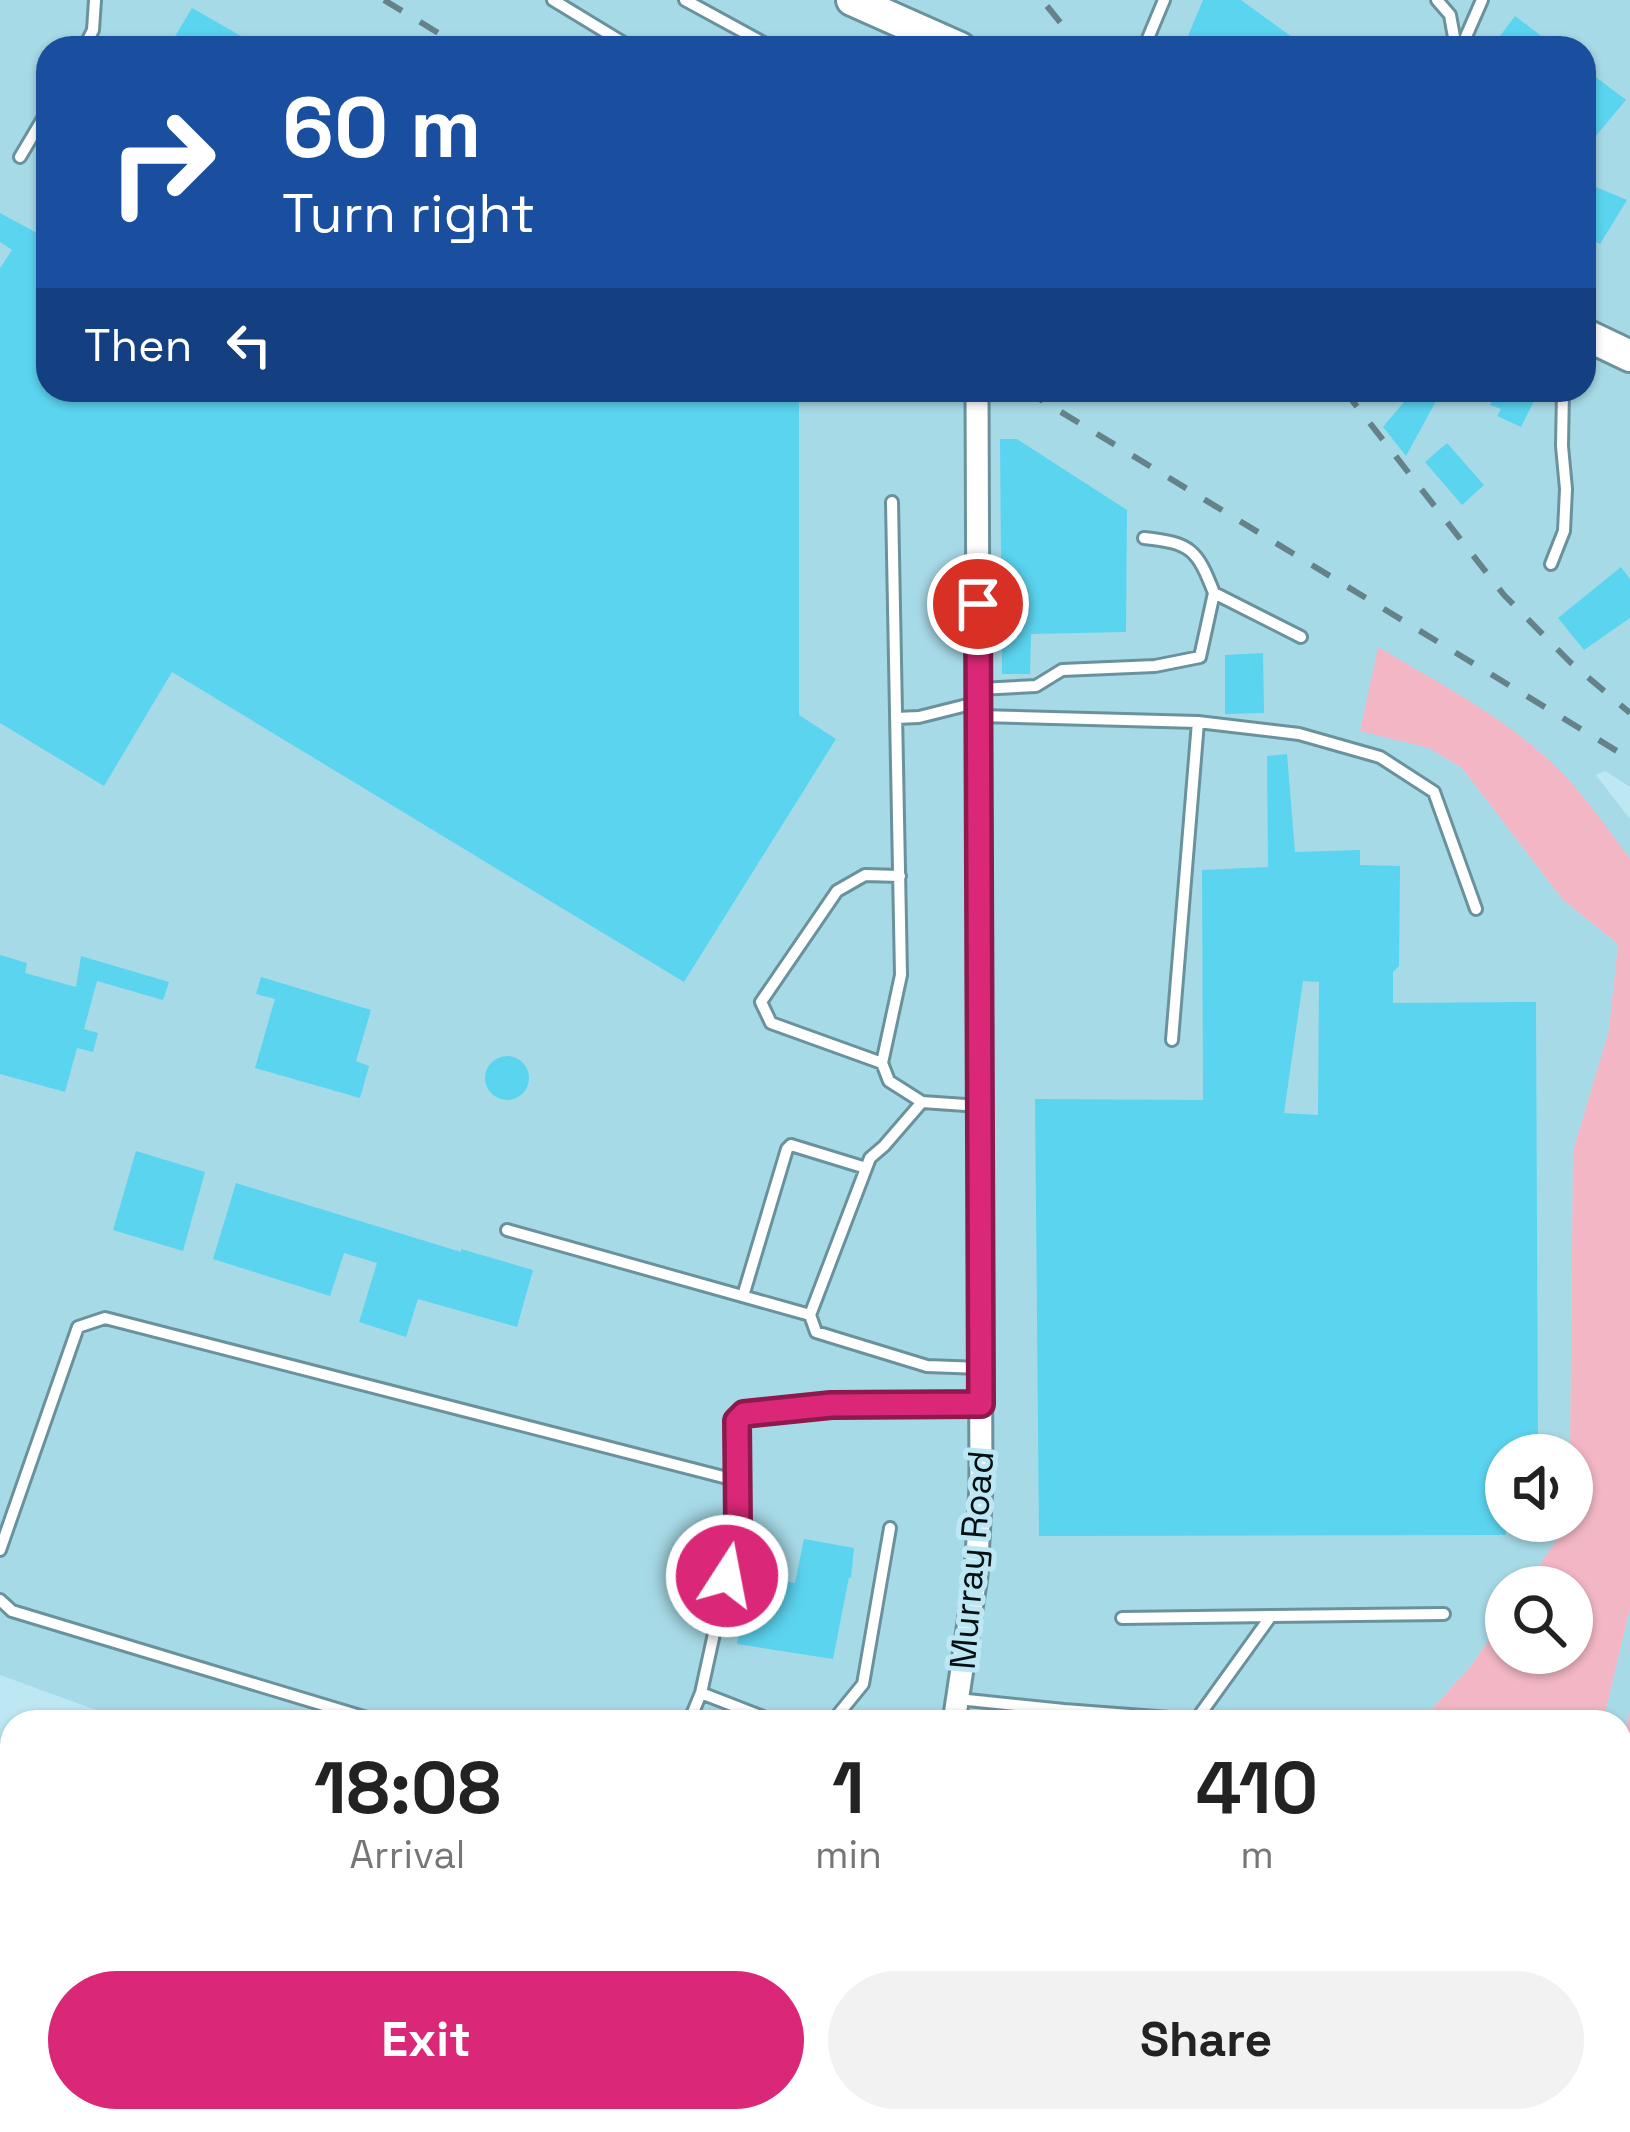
<!DOCTYPE html>
<html lang="en">
<head>
<meta charset="utf-8">
<style>
	body { margin:0; font-family:"Space Grotesk",sans-serif; background:#f2f2f2; color:#222; height:100vh; display:flex; flex-direction:column; font-size:45px; white-space:nowrap }
	* { box-sizing:border-box; margin:0 }
	p { font-size:39px; color:#767676 }
	.icon { flex:none; width:66px; height:66px; fill:none; stroke:currentColor; stroke-width:2; stroke-linecap:round; stroke-linejoin:round }
	.map { position:relative; flex:1; overflow:hidden }
	.panel { position:absolute; left:0px; top:1710px; width:1632px; height:423px; display:flex; flex-direction:column; background:#fff; border-radius:36px 36px 0 0; box-shadow:0 3px 9px #0004 }
	.panel>* { flex:none }
	.guide { position:absolute; left:36px; top:36px; width:1560px; height:366px; border-radius:36px; box-shadow:0 3px 9px #0004; background:#1a4fa0; color:#fff; overflow:hidden }
	.buttons { position:absolute; left:1485px; top:1434px; display:grid; gap:24px }
	.buttons a { display:grid; place-items:center; width:108px; height:108px; border-radius:50%; background:#fff; box-shadow:0 3px 9px #0004; font-size:60px }
	.pin { position:absolute; display:grid; place-items:center; width:102px; height:102px; color:#fff; margin:-51px; border:6px solid #fff; border-radius:50%; box-shadow:0 3px 12px #0007 }
	.me { position:absolute; width:132px; margin:-66px; rotate:11deg; stroke-linejoin:round; filter:drop-shadow(0 0 9px #0008) }
	.turn { display:flex; align-items:center; gap:42px; height:252px; padding:0 48px; font-size:54px }
	.turn .icon { width:156px; height:156px; stroke-width:2.5 }
	.turn b { display:block; font-size:84px; line-height:102px }
	.then { display:flex; align-items:center; height:114px; padding:0 48px; background:#0003; gap:24px; font-size:45px }
	.eta { display:flex; justify-content:space-evenly; align-items:center; height:204px; text-align:center }
	.eta b { font-size:72px; font-weight:600; line-height:84px }
	.action { display:flex; gap:24px; margin-top:auto; padding:24px 48px }
	.action a { flex:1; height:138px; border-radius:72px; background:#db2777; color:#fff; font-size:48px; font-weight:600; line-height:138px; text-align:center }
	.action a+a { background:#f2f2f2; color:#222 }
	.map>svg:first-child { display:block }
	.built { fill:#a7dae7; fill-rule:evenodd }
	.green { fill:#f2b6c4 }
	.building { fill:#5bd4ef; fill-rule:evenodd }
	.lines { fill:none; stroke-linecap:round; stroke-linejoin:round }
	.service-casing { stroke:#6a929c; stroke-width:16 }
	.minor-casing { stroke:#6a929c; stroke-width:27 }
	.secondary-casing { stroke:#6a929c; stroke-width:36 }
	.motorway-casing { stroke:#6a929c; stroke-width:45 }
	.service { stroke:#fff; stroke-width:10 }
	.minor { stroke:#fff; stroke-width:21 }
	.secondary { stroke:#fff; stroke-width:30 }
	.motorway { stroke:#fff; stroke-width:39 }
	.rail { stroke:#65828a; stroke-width:6; stroke-dasharray:21 21; stroke-linecap:butt }
	.motorway-bridge-casing { stroke:#6a929c; stroke-width:45; stroke-linecap:butt }
	.motorway-bridge { stroke:#fff; stroke-width:39 }
	.route-casing { stroke:#8e194d; stroke-width:30 }
	.route { stroke:#db2777; stroke-width:21 }
	.labels { text-anchor:middle; stroke-width:10; stroke-linejoin:round; paint-order:stroke }
	.street-label { font-size:36px; fill:#021014; stroke:#bde8f3 }
</style>
</head>
<body>
<div class="map">
<svg width="1630" height="2132" viewBox="0 0 1630 2132">
	<rect width="100%" height="100%" fill="#bde8f3"/>
	<!-- built -->
	<path class="built" d="M 0,0 L 1630,0 L 1630,787 L 1605,771 L 1596,775 L 1630,819 L 1630,859 L 1577,790 L 1541,753 L 1487,713 L 1379,648 L 1360,730 L 1429,748 L 1462,768 L 1563,900 L 1618,944 L 1609,1030 L 1573,1151 L 1570,1455 L 1506,1455 L 1506,1521 L 1569,1522 L 1525,1587 L 1506,1587 L 1506,1615 L 1471,1666 L 1420,1722 L 129,1722 L 0,1675 ZM 48,48 L 1584,48 L 1584,390 L 48,390 Z
		M 1630,1608 L 1630,1710 L 1620,1752 L 1620,1722 L 1603,1722 Z
		M 0,2045 L 12,2047 L 12,2121 L 349,2121 L 400,2132 L 0,2132 Z"/>
	<!-- green -->
	<path class="green" d="M 1378,647 C 1433,680 1492,710 1541,753 C 1576,783 1603,822 1630,859 L 1630,1608 L 1603,1722 L 1420,1722 L 1471,1666 L 1506,1615 L 1506,1653 L 1572,1653 L 1572,1587 L 1525,1587 L 1569,1521 L 1572,1521 L 1572,1455 L 1570,1455 L 1573,1151 L 1609,1030 L 1618,944 L 1563,900 L 1462,768 L 1429,748 L 1360,731 Z
		M 1630,1710 L 1630,1864 L 1620,1889 L 1620,1752 Z"/>
	<!-- building -->
	<path class="building" d="M 1203,0 L 1241,0 L 1307,48 L 1183,48 Z
		M 192,8 L 262,48 L 168,48 Z
		M 1515,16 L 1557,48 L 1491,48 Z
		M 1584,68 L 1626,100 L 1584,150 Z
		M 1584,182 L 1627,200 L 1600,244 L 1584,236 Z
		M 0,213 L 48,239 L 48,390 L 807,390 L 799,400 L 799,715 L 836,739 L 684,982 L 172,672 L 104,786 L 0,723 L 0,268 L 12,250 L 0,242 Z
		M 1414,390 L 1442,390 L 1406,456 L 1383,427 Z
		M 1498,390 L 1527,390 L 1537,395 L 1521,427 L 1497,416 L 1501,409 L 1490,405 Z
		M 1000,439 L 1017,439 L 1127,510 L 1126,632 L 1031,634 L 1030,674 L 1002,674 Z
		M 1447,443 L 1484,485 L 1462,505 L 1425,462 Z
		M 1621,567 L 1630,579 L 1630,618 L 1584,650 L 1558,618 Z
		M 1263,653 L 1264,713 L 1225,714 L 1225,655 Z
		M 1287,754 L 1295,852 L 1360,850 L 1360,865 L 1400,866 L 1399,966 L 1393,972 L 1393,1003 L 1536,1002 L 1538,1455 L 1506,1455 L 1506,1535 L 1039,1536 L 1035,1099 L 1203,1100 L 1202,870 L 1268,867 L 1267,756 ZM 1303,981 L 1319,982 L 1318,1115 L 1284,1113 Z
		M 0,955 L 27,963 L 25,973 L 76,987 L 81,956 L 169,982 L 163,1000 L 97,981 L 84,1029 L 98,1033 L 93,1052 L 77,1048 L 65,1092 L 0,1074 Z
		M 261,977 L 371,1010 L 356,1061 L 369,1066 L 360,1098 L 255,1068 L 275,999 L 256,994 Z
		M485 1078a22 22 0 1 1 44 0a22 22 0 1 1-44 0Z
		M 136,1151 L 205,1172 L 183,1251 L 113,1230 Z
		M 236,1183 L 461,1252 L 461,1249 L 533,1270 L 517,1327 L 418,1299 L 406,1337 L 359,1322 L 377,1263 L 344,1253 L 330,1296 L 213,1259 Z
		M 804,1539 L 854,1548 L 851,1578 L 849,1577 L 833,1659 L 737,1644 L 748,1575 L 795,1583 Z"/>
	<g class="lines">
		<!-- service casing -->
		<g class="service-casing">
			<path id="service" d="M 553,0 L 632,48
				M 685,0 L 773,48
				M 1437,0 L 1450,15 L 1456,48
				M 84,48 L 93,30 L 95,0
				M 1144,48 L 1164,0
				M 1461,48 L 1482,0
				M 20,157 L 48,110
				M 892,502 L 901,975 L 882,1063 L 889,1081 L 922,1102
				M 1144,538 C 1191,543 1197,549 1214,593
				M 1551,564 L 1564,531 L 1566,489 L 1562,446 L 1563,390
				M 979,689 L 1036,686 L 1062,670 L 1155,666 L 1200,657 L 1214,593 L 1301,637
				M 979,716 L 1198,722 L 1172,1040
				M 896,718 L 919,717 L 979,702
				M 1198,722 L 1299,734 L 1380,757 L 1434,792 L 1476,909
				M 882,1063 L 771,1023 L 761,1002 L 837,891 L 865,875 L 900,876
				M 980,1106 L 922,1102 L 884,1146 L 870,1158 L 810,1315 L 816,1332 L 927,1366 L 981,1368
				M 507,1230 L 810,1315
				M 743,1296 L 787,1149 L 791,1145 L 866,1168
				M 0,1550 L 78,1327 L 105,1318 L 739,1481
				M 0,1600 L 12,1611 L 380,1722
				M 1122,1618 L 1271,1616
				M 958,1699 L 1064,1710 L 1196,1720 L 1271,1616 L 1444,1614
				M 689,1722 L 701,1693
				M 776,1722 L 701,1693 L 738,1524 L 737,1421 L 744,1414 L 831,1405 L 981,1404
				M 832,1722 L 863,1684 L 890,1528
				M 1620,1913 L 1630,1903"/>
		</g>
		<!-- minor casing -->
		<g class="minor-casing">
			<path id="minor" d="M 954,1722 L 976,1576 L 981,1486 L 977,390
				M 1620,2062 L 1630,2061"/>
		</g>
		<!-- secondary casing -->
		<g class="secondary-casing">
			<path id="secondary" d="M 852,0 L 960,48
				M 1584,334 L 1630,356"/>
		</g>
		<!-- motorway casing -->
		<g class="motorway-casing">
			<path id="motorway" d="M 0,1800 L 12,1808
				M 0,1907 L 12,1911
				M 0,1951 L 12,1955
				M 0,1989 L 12,1992
				M 614,2121 L 658,2132"/>
		</g>
		<!-- service -->
		<use href="#service" class="service"/>
		<!-- minor -->
		<use href="#minor" class="minor"/>
		<!-- secondary -->
		<use href="#secondary" class="secondary"/>
		<!-- motorway -->
		<use href="#motorway" class="motorway"/>
		<!-- rail -->
		<path class="rail" d="M 384,0 L 463,48
			M 1047,6 L 1081,48
			M 1025,390 L 1630,759
			M 1344,390 L 1504,595 L 1570,662 L 1630,713"/>
		<!-- motorway-bridge casing -->
		<g class="motorway-bridge-casing">
			<path id="motorway-bridge" d="M 837,2121 L 880,2132"/>
		</g>
		<!-- motorway-bridge -->
		<use href="#motorway-bridge" class="motorway-bridge"/>
	</g>
	<g class="lines">
		<!-- route casing -->
		<g class="route-casing">
			<path id="route" d="M 727,1576 L 738,1524 L 737,1421 L 744,1414 L 831,1405 L 981,1404 L 978,604"/>
		</g>
		<!-- route -->
		<use href="#route" class="route"/>
	</g>
	<g class="labels">
		<!-- street labels -->
		<g class="street-label">
			<text transform="translate(971 1560) rotate(-85)" y="13">Murray Road</text>
		</g>
	</g>
</svg>
<div class="buttons">
<a><svg class="icon" aria-label="sound" viewBox="0 0 24 24"><path d="M4 9h4l5-4v14l-5-4H4zM17 9q2 3 0 6"/></svg></a>
<a><svg class="icon" aria-label="search" viewBox="0 0 24 24"><circle cx="10" cy="10" r="6"/><path d="M15 15l6 6"/></svg></a>
</div>
<div class="pin" style="left:978px;top:604px;background:#d93025"><svg class="icon" aria-label="arrive" viewBox="0 0 24 24"><path d="M6 21V4h12l-3 4 3 4H6"/></svg></div>
<svg class="me" style="left:727px;top:1576px" viewBox="-20 -20 40 40"><circle r="17" fill="#db2777" stroke="#fff" stroke-width="3"/><path d="M0-11L8 9 0 5-8 9z" fill="#fff"/></svg>
<div class="guide">
<div class="turn"><svg class="icon" aria-label="right" viewBox="0 0 24 24"><path d="M7 20v-9h11M14 6l5 5-5 5"/></svg><div><b>60 m</b>Turn right</div></div>
<div class="then">Then<svg class="icon" aria-label="left" viewBox="0 0 24 24"><path d="M17 20v-9H6M10 6l-5 5 5 5"/></svg></div>
</div>
<section class="panel">
<div class="eta">
<div><b>18:08</b><p>Arrival</p></div>
<div><b>1</b><p>min</p></div>
<div><b>410</b><p>m</p></div>
</div>
<div class="action"><a>Exit</a><a>Share</a></div>
</section>
</div>
</body>
</html>
